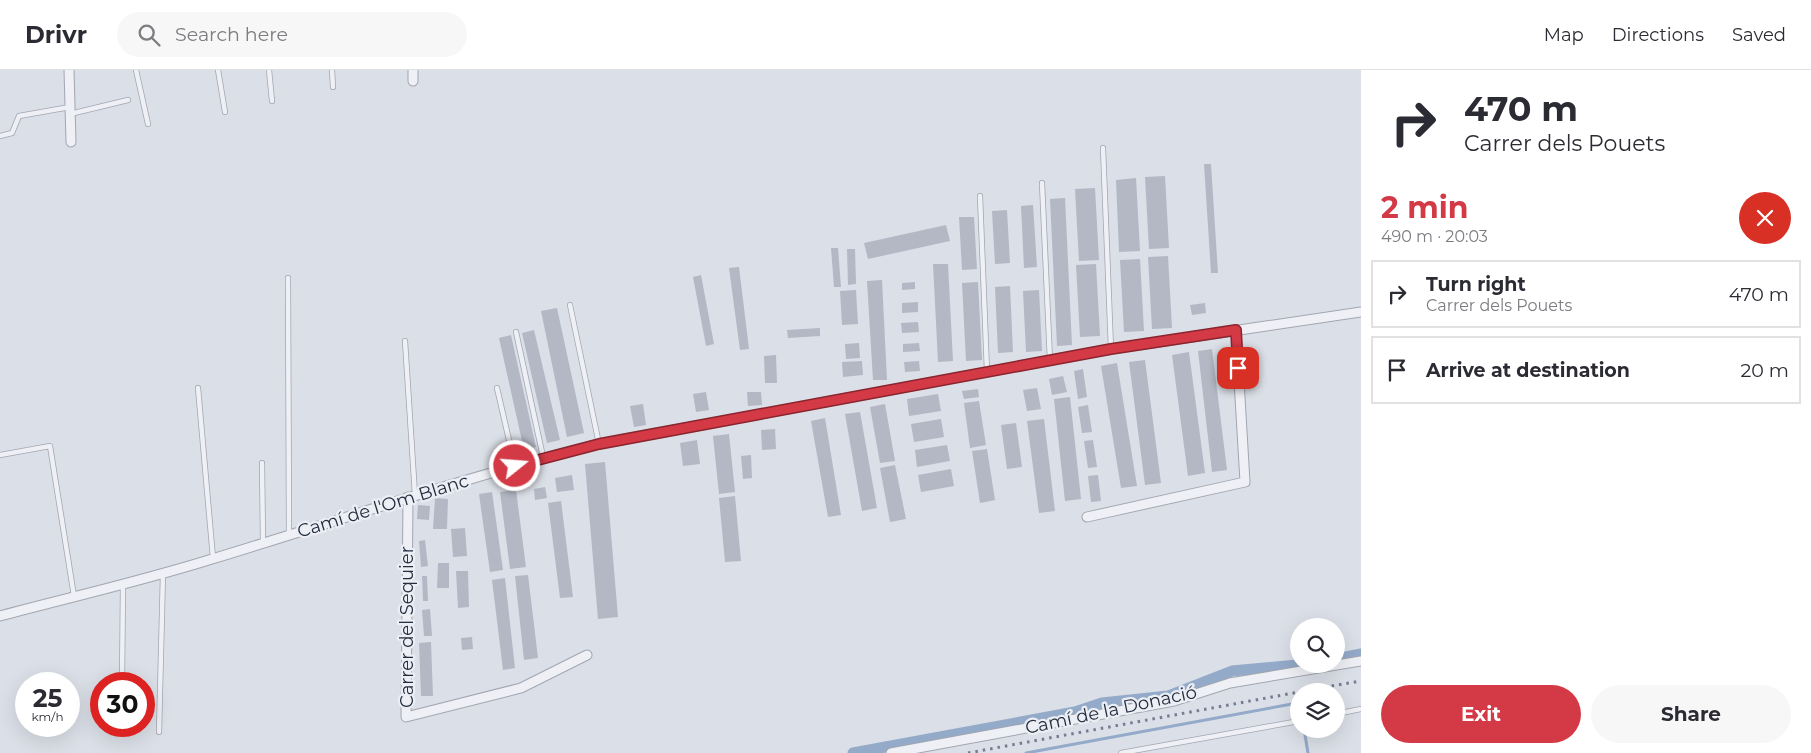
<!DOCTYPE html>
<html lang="en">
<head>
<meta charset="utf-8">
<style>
	body { margin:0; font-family:Montserrat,sans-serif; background:#f7f7f7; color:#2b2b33; height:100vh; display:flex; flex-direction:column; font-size:19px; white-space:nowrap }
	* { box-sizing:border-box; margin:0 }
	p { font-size:16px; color:#7c7c81 }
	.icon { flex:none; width:28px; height:28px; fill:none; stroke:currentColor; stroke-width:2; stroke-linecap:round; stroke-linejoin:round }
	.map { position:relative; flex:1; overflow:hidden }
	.drawer { display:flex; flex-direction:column; background:#fff; width:450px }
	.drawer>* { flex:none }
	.top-card { background:#fff; color:#2b2b33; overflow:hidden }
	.buttons { position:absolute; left:1290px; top:548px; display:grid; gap:10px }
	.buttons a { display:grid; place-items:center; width:55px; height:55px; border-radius:50%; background:#fff; box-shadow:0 5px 20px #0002; font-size:25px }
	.speed { position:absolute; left:15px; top:602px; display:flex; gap:10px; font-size:25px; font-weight:700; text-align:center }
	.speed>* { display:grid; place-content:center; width:65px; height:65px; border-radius:50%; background:#fff; box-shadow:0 5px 20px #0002; line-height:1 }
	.speed small { font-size:12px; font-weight:400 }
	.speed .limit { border:8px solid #d22; background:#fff; color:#111 }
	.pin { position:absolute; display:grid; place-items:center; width:42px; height:42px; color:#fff; margin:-21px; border-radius:10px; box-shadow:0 2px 8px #0006 }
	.me { position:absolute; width:55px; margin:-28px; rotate:73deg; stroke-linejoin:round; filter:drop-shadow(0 0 4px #0008) }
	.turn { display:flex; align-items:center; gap:18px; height:105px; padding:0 20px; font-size:22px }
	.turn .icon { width:65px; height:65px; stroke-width:2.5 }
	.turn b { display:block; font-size:35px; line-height:42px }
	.round { display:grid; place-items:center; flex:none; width:52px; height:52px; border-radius:26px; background:#f7f7f7 }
	.overview { display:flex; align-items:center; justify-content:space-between; height:85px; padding:0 20px }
	h1 { font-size:30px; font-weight:700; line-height:38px; color:#d43946 }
	.primary-button { display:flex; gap:10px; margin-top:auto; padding:10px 20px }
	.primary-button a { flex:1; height:58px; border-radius:30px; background:#d43946; color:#fff; font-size:20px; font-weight:700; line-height:58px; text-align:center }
	.primary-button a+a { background:#f7f7f7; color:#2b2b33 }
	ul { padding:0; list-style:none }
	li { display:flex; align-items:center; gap:15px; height:68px; margin:0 10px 8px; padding:0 10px; border:2px solid #e1e1e2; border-radius:0px }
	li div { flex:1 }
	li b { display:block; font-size:19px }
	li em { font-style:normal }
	header { display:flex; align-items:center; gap:30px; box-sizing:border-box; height:70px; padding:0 25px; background:#fff; border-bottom:1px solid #e1e1e2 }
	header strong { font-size:24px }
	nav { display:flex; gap:28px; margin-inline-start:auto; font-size:18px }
	.search { width:350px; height:45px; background:#f7f7f7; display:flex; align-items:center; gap:12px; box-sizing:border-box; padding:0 18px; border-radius:28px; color:#7c7c81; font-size:19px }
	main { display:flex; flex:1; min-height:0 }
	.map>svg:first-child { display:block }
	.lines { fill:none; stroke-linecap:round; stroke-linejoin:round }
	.stream { stroke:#94aac9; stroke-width:3 }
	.canal { stroke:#94aac9; stroke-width:11 }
	.building { fill:#b3b8c4 }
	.lane-casing { stroke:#a1a6b1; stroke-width:6 }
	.street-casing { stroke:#a1a6b1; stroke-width:11 }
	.lane { stroke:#eef0f5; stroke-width:4.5 }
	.street { stroke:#eef0f5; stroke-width:9 }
	.rail { stroke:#747d91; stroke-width:3; stroke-dasharray:2.5 5; stroke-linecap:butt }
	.route-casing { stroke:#8a252e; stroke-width:12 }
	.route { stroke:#d43946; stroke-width:9 }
	.labels { text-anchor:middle; stroke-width:4.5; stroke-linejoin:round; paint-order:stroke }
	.street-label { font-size:18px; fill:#252c3d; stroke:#ebeef4 }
</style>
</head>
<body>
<header>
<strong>Drivr</strong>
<div class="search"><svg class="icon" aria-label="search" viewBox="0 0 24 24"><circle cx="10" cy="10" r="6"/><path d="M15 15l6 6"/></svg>Search here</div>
<nav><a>Map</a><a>Directions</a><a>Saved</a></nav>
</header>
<main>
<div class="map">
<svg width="1361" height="683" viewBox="0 0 1361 683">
	<rect width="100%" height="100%" fill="#dbdfe7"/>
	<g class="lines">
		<!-- stream -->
		<path class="stream" d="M 1304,659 L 1308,683
			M 1026,683 L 1292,634 L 1299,639"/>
		<!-- canal -->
		<path class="canal" d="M 1336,589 L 1361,584
			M 853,683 L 1075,642 L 1102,633 L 1168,626 L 1232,601 L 1308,594"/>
	</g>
	<!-- building -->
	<path class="building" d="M 1204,94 L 1211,94 L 1218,203 L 1211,203 Z
		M 1165,106 L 1169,178 L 1149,179 L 1145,107 Z
		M 1136,108 L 1140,181 L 1119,182 L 1116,110 Z
		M 1095,118 L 1099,190 L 1079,191 L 1075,119 Z
		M 1065,128 L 1072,275 L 1057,276 L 1050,129 Z
		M 1033,135 L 1037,197 L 1024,198 L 1021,136 Z
		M 1007,140 L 1010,193 L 995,194 L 992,141 Z
		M 959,147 L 974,147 L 977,199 L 962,200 Z
		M 946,155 L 950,171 L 868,189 L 864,173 Z
		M 831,178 L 838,178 L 841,217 L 834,217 Z
		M 847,179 L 855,179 L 856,214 L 848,215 Z
		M 1168,186 L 1172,258 L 1152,259 L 1148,187 Z
		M 1140,189 L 1144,261 L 1124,262 L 1120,190 Z
		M 933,194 L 948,194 L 953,291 L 938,292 Z
		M 1096,194 L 1100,266 L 1080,267 L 1076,195 Z
		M 739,197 L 749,279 L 740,280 L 729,198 Z
		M 701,205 L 714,274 L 706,276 L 693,207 Z
		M 882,210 L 887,310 L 873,310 L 867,211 Z
		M 915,212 L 915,219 L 902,220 L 902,213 Z
		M 978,212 L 982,290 L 966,291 L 962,213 Z
		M 1010,216 L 1013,282 L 998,283 L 995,217 Z
		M 856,220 L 858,254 L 842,255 L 840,221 Z
		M 1039,220 L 1042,281 L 1026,282 L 1023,221 Z
		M 918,232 L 918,242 L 902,243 L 902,233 Z
		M 1205,233 L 1206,243 L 1192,245 L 1190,235 Z
		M 557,238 L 584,363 L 567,367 L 541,241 Z
		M 918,252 L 919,262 L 902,263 L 901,253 Z
		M 820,258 L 820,266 L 788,268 L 787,260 Z
		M 534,260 L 560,370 L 547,373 L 522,263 Z
		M 511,265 L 536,377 L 524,380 L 499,268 Z
		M 859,273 L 860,288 L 846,289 L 845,274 Z
		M 919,273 L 920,281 L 903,282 L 903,274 Z
		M 1212,279 L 1227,400 L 1212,402 L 1198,281 Z
		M 1189,282 L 1205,403 L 1188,406 L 1172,285 Z
		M 776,285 L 777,313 L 765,313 L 764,286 Z
		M 1145,290 L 1161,413 L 1145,415 L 1129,292 Z
		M 862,291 L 863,305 L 843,307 L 842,292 Z
		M 919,291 L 920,301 L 905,302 L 904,292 Z
		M 1117,293 L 1137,416 L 1121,418 L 1101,296 Z
		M 1083,299 L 1087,327 L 1078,329 L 1074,301 Z
		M 1063,306 L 1067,322 L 1052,325 L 1049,309 Z
		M 1037,318 L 1041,339 L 1027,341 L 1023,320 Z
		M 978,319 L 979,327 L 964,329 L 962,321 Z
		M 706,322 L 709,340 L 696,342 L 693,324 Z
		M 747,322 L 761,322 L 762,335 L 748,336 Z
		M 938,324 L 941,341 L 909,346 L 907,329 Z
		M 1070,327 L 1081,429 L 1065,431 L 1054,329 Z
		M 979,331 L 986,375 L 970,378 L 964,333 Z
		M 643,334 L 646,355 L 634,357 L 630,336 Z
		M 885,334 L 895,391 L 880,393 L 870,337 Z
		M 1088,335 L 1092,362 L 1082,363 L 1078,337 Z
		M 860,342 L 877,438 L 862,441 L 845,344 Z
		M 825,348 L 841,445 L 828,447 L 811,351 Z
		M 941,349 L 944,367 L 914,372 L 911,354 Z
		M 1044,349 L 1055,441 L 1039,443 L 1027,351 Z
		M 1016,353 L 1022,397 L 1007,399 L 1001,355 Z
		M 775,359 L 776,379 L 762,380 L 761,360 Z
		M 729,364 L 735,422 L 719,424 L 713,366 Z
		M 697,370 L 700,394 L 683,396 L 680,373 Z
		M 1093,370 L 1097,397 L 1088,398 L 1084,371 Z
		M 947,375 L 950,391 L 917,397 L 915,380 Z
		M 987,379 L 995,430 L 980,433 L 972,381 Z
		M 751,385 L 752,408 L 743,409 L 741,386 Z
		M 605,392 L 618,547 L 598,549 L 585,394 Z
		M 895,395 L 906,449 L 890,452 L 880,398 Z
		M 951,399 L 954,416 L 921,422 L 918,405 Z
		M 572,405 L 574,420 L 557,422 L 555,408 Z
		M 1098,405 L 1101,431 L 1091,432 L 1088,406 Z
		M 545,417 L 547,428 L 535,430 L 534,419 Z
		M 516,420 L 526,497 L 510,499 L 500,422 Z
		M 492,422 L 503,500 L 490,502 L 479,424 Z
		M 735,426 L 741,491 L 725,492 L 719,428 Z
		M 435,428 L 448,429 L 447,459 L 433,459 Z
		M 561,431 L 573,527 L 560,528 L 548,433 Z
		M 418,435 L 430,436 L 429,450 L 417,449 Z
		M 465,458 L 467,486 L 453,487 L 451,459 Z
		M 425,470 L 428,496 L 421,497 L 419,471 Z
		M 438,493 L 449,493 L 449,518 L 437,518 Z
		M 456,501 L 468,501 L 469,537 L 458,538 Z
		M 528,505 L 538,588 L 524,590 L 515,506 Z
		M 422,506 L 427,506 L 428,531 L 423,531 Z
		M 505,508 L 515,598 L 503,600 L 492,510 Z
		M 430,539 L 432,566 L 424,566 L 422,540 Z
		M 472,567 L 473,579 L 462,580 L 461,568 Z
		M 431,572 L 433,626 L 421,626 L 419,573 Z"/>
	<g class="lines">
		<!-- lane casing -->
		<g class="lane-casing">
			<path id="lane" d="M 136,0 L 148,54
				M 218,0 L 225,42
				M 269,0 L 272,31
				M 332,0 L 333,17
				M 70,44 L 128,30
				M 0,66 L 12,63 L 19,46 L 70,37
				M 1103,78 L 1111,279
				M 1042,113 L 1050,291
				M 980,126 L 987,301
				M 288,208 L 289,464
				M 570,235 L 599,374
				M 516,262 L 543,387
				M 405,271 L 415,425
				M 198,318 L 213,488
				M 497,318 L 515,396
				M 0,385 L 50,376 L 74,526
				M 262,393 L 263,473
				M 122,614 L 123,513
				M 1336,644 L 1361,639
				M 121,660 L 121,656
				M 159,662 L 163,503
				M 1121,683 L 1299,651"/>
		</g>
		<!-- street casing -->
		<g class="street-casing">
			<path id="street" d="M 69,0 L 71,72
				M 413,11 L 413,0
				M 408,427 L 406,647 L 521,618 L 587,585
				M 1087,447 L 1245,412 L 1236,260
				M 0,546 C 71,527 142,511 212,489 C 341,450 468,406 599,374 L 1111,279 L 1361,242
				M 891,683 L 1174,631 L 1230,613 L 1361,591"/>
		</g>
		<!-- lane -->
		<use href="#lane" class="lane"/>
		<!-- street -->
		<use href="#street" class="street"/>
		<!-- rail -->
		<path class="rail" d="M 1302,621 L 1361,611
			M 968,683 L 1299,622"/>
	</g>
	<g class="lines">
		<!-- route casing -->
		<g class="route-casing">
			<path id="route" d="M 515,396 L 599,374 L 1111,279 L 1236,260 L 1238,298"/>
		</g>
		<!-- route -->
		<use href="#route" class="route"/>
	</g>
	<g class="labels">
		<!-- street labels -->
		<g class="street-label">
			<text transform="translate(383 436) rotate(-17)" y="6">Camí de l'Om Blanc</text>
			<text transform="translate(407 557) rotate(-90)" y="6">Carrer del Sequier</text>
			<text transform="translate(1111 640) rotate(-12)" y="6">Camí de la Donació</text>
		</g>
	</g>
</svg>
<div class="buttons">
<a><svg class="icon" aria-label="search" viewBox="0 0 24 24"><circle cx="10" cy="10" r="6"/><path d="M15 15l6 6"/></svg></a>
<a><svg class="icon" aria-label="layers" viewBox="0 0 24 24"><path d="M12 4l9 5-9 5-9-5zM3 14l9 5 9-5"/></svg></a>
</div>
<div class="speed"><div>25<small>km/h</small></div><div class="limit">30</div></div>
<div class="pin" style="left:1238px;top:298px;background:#d93025"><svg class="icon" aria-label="arrive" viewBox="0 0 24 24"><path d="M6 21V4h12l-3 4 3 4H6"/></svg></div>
<svg class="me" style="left:515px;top:396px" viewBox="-20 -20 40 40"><circle r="17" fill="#d43946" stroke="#fff" stroke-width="3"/><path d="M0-11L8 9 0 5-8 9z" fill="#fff"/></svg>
</div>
<section class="drawer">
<div class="top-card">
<div class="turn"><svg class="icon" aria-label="right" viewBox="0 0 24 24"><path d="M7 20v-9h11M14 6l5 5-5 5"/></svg><div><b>470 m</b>Carrer dels Pouets</div></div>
</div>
<div class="overview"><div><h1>2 min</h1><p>490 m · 20:03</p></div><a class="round" style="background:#d93025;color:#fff"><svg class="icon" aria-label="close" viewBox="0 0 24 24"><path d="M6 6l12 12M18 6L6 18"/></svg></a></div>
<ul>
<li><svg class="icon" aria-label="right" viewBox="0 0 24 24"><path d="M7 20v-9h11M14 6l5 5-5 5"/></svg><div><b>Turn right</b><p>Carrer dels Pouets</p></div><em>470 m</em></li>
<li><svg class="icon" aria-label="arrive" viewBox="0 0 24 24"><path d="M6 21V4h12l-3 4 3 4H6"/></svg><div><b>Arrive at destination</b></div><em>20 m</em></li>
</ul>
<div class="primary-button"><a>Exit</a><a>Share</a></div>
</section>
</main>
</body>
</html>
